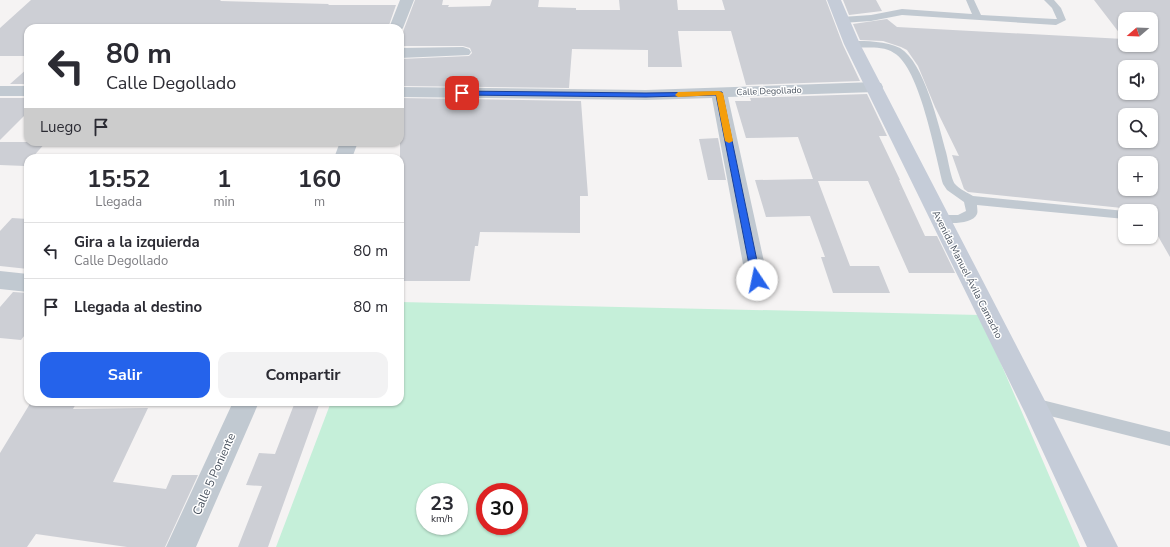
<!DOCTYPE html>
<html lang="es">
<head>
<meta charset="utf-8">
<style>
	body { margin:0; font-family:"Nunito Sans",sans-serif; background:#f2f2f3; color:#2b2b33; height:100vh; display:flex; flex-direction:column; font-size:15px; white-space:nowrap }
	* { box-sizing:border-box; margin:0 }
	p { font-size:13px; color:#7c7c81 }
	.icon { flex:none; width:22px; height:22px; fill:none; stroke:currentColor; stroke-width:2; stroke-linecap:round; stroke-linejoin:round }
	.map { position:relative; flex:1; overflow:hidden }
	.drawer { position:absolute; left:24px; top:154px; width:380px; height:252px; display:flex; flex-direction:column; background:#fff; border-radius:12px; box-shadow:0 1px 3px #0004 }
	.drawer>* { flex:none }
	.hud { position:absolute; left:24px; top:24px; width:380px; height:122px; border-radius:12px; box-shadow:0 1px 3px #0004; background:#fff; color:#2b2b33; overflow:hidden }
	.needle { width:26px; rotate:251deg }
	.fabs { position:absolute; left:1118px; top:12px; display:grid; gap:8px }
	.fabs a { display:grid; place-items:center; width:40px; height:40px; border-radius:8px; background:#fff; box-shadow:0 1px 3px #0004; font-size:20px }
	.speed { position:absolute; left:416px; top:483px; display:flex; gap:8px; font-size:20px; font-weight:700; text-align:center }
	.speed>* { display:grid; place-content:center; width:52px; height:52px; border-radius:50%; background:#fff; box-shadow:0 1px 3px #0004; line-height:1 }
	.speed small { font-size:10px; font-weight:400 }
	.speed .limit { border:6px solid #d22; background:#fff; color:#111 }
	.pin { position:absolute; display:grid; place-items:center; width:34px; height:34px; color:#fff; margin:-17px; border-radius:8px; box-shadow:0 2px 6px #0006 }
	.me { position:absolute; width:44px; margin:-22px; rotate:349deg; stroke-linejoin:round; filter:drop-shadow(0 0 3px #0008) }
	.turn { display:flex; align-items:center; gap:14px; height:84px; padding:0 16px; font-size:18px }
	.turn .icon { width:52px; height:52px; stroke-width:2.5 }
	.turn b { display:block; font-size:28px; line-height:34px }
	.then { display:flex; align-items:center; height:38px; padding:0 16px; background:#0003; gap:8px; font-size:15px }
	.eta { display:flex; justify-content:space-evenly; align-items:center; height:68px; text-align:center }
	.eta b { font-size:24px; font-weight:700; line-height:28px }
	.action { display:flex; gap:8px; margin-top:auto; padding:8px 16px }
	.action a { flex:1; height:46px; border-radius:12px; background:#2563eb; color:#fff; font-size:16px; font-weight:700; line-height:46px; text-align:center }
	.action a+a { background:#f2f2f3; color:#2b2b33 }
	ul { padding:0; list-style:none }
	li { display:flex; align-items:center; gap:12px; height:56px; padding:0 16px; border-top:1px solid #e1e1e2 }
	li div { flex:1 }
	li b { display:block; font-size:15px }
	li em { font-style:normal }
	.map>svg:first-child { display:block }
	.green { fill:#c5efd9; fill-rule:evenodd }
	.building { fill:#cdcfd5; fill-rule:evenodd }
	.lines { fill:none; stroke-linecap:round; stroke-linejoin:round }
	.lane { fill:#c1c9d1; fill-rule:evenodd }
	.street { fill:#c1c9d1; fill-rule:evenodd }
	.secondary { fill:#c5ccd8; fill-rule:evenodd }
	.route { fill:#2563eb; stroke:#184099 }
	.slow { fill:#f59e0b }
	.labels { text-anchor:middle; stroke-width:3; stroke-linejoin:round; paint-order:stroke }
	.far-street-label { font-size:9px; fill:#4b5460; stroke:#fff }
	.street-label { font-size:10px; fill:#4b5460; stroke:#fff }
	.near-street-label { font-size:12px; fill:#4b5460; stroke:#fff }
</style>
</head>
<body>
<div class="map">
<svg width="1170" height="547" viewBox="0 0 1170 547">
	<rect width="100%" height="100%" fill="#f5f3f3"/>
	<!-- green -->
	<path class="green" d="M 400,302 L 980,315 L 1080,547 L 276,547 L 331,402 L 400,402 ZM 425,492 L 459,492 L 459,526 L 425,526 ZM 485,492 L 519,492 L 519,526 L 485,526 Z"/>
	<!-- building -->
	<path class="building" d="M 31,0 L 221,0 L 220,1 L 329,4 L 328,5 L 396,5 L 388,28 L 28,28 L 28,54 L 27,56 L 0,56 L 0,28 Z
		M 415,0 L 443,0 L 442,5 L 449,5 L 448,7 L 490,6 L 492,0 L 539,0 L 538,7 L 576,8 L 576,10 L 620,10 L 619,0 L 677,0 L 678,10 L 725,10 L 722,0 L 826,0 L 843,45 L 860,81 L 746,85 L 731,31 L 678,31 L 682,67 L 648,67 L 648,50 L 572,49 L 569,88 L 400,86 L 400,59 L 469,56 L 472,53 L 470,48 L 463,46 L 400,46 L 404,29 Z
		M 843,0 L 876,0 L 882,11 L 849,15 Z
		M 1094,0 L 1170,0 L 1170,257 L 1151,224 L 1151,211 L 968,192 L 964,189 L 952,155 L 959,156 L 935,107 L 918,66 L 907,50 L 901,47 L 883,41 L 860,40 L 853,24 L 887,19 L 897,27 L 1124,39 ZM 1125,19 L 1151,19 L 1151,45 L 1125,45 ZM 1125,67 L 1151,67 L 1151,93 L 1125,93 ZM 1125,115 L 1151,115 L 1151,141 L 1125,141 ZM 1125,163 L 1151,163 L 1151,189 L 1125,189 Z
		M 28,68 L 28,84 L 10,84 Z
		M 867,94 L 887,136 L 879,136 L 900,180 L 899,180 L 925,236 L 937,236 L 955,273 L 909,273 L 868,181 L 818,181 L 850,266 L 879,266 L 890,293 L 833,293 L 821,257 L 825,257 L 810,216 L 766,217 L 755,180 L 813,179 L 798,137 L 746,138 L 735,101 L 751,101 L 750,98 Z
		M 0,98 L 28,98 L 28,112 L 0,140 Z
		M 400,98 L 581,101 L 588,196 L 580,196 L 580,233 L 480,232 L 478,246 L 475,246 L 470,281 L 400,281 Z
		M 718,138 L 726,180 L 708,180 L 699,139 Z
		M 0,142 L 46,142 L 32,158 L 28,158 L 28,162 L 25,166 L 0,165 Z
		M 12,218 L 28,219 L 28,269 L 0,266 L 0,231 Z
		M 13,292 L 28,293 L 28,331 L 21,340 L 0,338 L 0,307 Z
		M 31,402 L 77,402 L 73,409 L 148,408 L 113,482 L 166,489 L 172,475 L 198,475 L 165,547 L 127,547 L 36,534 L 27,547 L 0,547 L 0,453 Z
		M 295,402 L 320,402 L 268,547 L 238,547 L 262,486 L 246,485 L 259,453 L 275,454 Z"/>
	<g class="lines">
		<!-- lane -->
		<path class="lane" d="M 966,0 L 974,0 L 981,15 L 1055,19 L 1057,19 L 1052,8 L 1044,0 L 1054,0 L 1061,8 L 1066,20 L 1056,25 L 902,15 L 871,21 L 842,23 L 838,20 L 842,17 L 871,15 L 902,9 L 972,14 Z
			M 852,41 C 867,41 886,41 900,48 C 924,62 939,126 946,152 C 948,159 951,179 955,184 C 959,189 968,193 973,196 L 1125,211 L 1125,219 L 977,205 C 977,207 978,212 977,214 C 973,225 945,224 936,221 L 934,218 L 936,215 L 958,215 L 966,211 L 964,202 L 947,190 L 943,184 C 935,154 920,68 894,53 C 880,44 864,50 849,46 L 847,44 Z
			M 1034,398 L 1170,432 L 1170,446 L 1034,412 L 1029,410 L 1026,405 L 1029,400 Z"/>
		<!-- street -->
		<path class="street" d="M 400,0 L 414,0 L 403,28 L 400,31 L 400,28 L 389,28 Z
			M 463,47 L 469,49 L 471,52 L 469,55 L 400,58 L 400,48 Z
			M 875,82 L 881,83 L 883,87 L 881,91 L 875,92 L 728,97 L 768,280 L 765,286 L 757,289 L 749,286 L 746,280 L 712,98 L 646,100 L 400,97 L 400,87 L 646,90 Z
			M 0,86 L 28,86 L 28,96 L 0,96 Z
			M 340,142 L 358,142 L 352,158 L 334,158 Z
			M 0,271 L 28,274 L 28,292 L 0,289 Z
			M 233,402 L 259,402 L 196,547 L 166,547 Z"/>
		<!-- secondary -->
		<path class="secondary" d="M 827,0 L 841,0 L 860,44 L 1043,397 L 1118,547 L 1087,547 L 1025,413 L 844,44 Z"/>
	</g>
	<!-- route -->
	<path class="route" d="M 459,91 L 646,93 L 722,92 L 761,280 L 760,283 L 757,284 L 752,280 L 716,95 L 646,97 L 462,95 L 459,94 Z"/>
	<!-- slow -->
	<path class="slow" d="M 719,91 L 723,93 L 733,141 L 729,143 L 725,141 L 716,95 L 678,97 L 675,95 L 678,92 Z"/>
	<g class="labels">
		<!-- far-street labels -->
		<g class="far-street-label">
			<text transform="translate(769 91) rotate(-2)" y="3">Calle Degollado</text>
		</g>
		<!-- street labels -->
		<g class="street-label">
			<text transform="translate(968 274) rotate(63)" y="4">Avenida Manuel Ávila Camacho</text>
		</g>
		<!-- near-street labels -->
		<g class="near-street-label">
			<text transform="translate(214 474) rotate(-66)" y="4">Calle 5 Poniente</text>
		</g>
	</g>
</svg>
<div class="fabs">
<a><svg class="needle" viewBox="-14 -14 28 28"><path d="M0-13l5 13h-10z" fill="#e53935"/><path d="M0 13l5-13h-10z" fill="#7c7c81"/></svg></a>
<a><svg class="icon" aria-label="sound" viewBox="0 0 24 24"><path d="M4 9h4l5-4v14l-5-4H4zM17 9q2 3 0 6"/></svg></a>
<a><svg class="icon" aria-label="search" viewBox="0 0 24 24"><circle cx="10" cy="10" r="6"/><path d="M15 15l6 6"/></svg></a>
<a>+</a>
<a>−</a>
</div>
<div class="speed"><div>23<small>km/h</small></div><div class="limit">30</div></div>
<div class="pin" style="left:462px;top:93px;background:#d93025"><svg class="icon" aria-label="arrive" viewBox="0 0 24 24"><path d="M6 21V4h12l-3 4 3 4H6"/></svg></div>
<svg class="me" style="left:757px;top:280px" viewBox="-20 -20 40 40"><circle r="19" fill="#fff"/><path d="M0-13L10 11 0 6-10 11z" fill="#2563eb"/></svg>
<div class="hud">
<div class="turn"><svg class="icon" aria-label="left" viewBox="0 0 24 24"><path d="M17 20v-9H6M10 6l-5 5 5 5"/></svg><div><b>80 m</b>Calle Degollado</div></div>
<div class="then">Luego<svg class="icon" aria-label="arrive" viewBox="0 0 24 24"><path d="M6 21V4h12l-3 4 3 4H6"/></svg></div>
</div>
<section class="drawer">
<div class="eta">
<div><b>15:52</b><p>Llegada</p></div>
<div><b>1</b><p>min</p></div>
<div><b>160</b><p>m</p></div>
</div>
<ul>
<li><svg class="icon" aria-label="left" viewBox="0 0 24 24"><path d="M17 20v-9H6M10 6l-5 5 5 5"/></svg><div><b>Gira a la izquierda</b><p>Calle Degollado</p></div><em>80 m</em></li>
<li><svg class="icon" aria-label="arrive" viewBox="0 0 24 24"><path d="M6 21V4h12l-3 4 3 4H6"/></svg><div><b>Llegada al destino</b></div><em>80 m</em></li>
</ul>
<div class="action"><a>Salir</a><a>Compartir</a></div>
</section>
</div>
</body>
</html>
